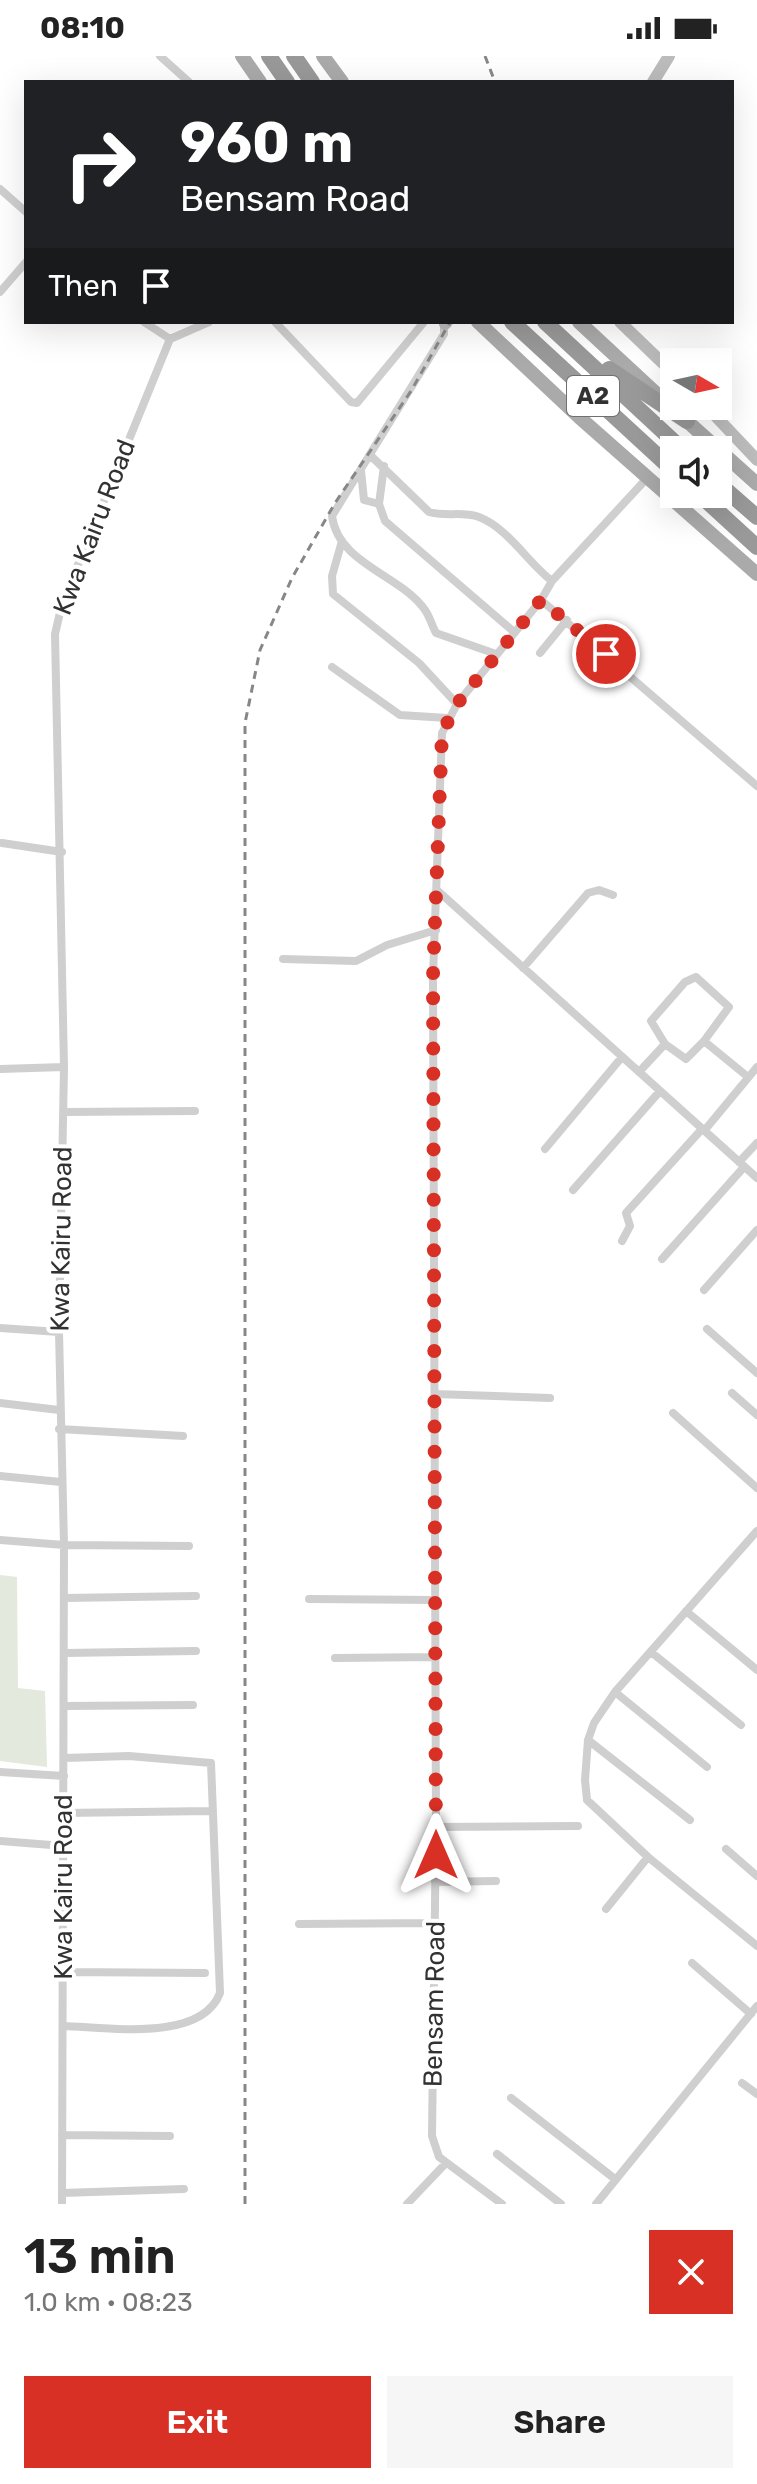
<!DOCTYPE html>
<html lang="en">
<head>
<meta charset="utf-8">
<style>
	body { margin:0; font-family:Rubik,sans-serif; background:#f6f6f6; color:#222; height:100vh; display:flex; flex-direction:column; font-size:30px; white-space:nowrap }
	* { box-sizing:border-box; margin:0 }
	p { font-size:26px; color:#767676 }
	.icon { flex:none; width:44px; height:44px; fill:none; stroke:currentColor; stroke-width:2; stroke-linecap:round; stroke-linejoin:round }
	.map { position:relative; height:2148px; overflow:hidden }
	.side { display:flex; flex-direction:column; background:#fff; flex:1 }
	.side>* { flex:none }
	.guide { position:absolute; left:24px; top:24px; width:710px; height:244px; border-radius:0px; box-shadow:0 8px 32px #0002; background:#202124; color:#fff; overflow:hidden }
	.needle { width:52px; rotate:99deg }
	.fabs { position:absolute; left:660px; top:292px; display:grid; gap:16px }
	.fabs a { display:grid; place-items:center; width:72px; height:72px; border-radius:0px; background:#fff; box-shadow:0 8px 32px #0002; font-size:40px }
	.pin { position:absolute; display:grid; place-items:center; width:68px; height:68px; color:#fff; margin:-34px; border:4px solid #fff; border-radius:50%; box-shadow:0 2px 8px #0007 }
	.me { position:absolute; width:88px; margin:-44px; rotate:0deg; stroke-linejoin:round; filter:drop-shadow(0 0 6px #0008) }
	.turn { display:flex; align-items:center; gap:28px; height:168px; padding:0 24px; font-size:36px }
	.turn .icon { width:104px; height:104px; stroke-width:2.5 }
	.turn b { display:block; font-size:56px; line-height:68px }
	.then { display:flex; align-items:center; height:76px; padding:0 24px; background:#0003; gap:16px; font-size:30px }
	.round { display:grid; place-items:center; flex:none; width:84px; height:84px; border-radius:0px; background:#f6f6f6 }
	.headline { display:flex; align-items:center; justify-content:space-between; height:136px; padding:0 24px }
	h1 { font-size:48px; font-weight:600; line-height:60px }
	.button { display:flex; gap:16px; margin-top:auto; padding:16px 24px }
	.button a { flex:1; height:92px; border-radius:0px; background:#d93025; color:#fff; font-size:32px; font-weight:600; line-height:92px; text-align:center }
	.button a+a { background:#f6f6f6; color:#222 }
	.status { display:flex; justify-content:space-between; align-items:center; height:56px; padding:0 40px; background:#fff; direction:ltr }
	.status svg { height:22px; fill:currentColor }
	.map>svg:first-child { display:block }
	.green { fill:#e3e9dc }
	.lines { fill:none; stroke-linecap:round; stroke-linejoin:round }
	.street { stroke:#cfcfcf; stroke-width:8 }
	.secondary { stroke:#bcbcbc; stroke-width:12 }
	.primary { stroke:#aaa; stroke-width:14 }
	.highway { stroke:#999; stroke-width:16 }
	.rail { stroke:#878787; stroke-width:3; stroke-dasharray:8 6; stroke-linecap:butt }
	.route { stroke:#d93025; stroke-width:14; stroke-dasharray:0 25.2 }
	.labels { text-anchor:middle; stroke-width:8; stroke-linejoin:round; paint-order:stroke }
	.shield { fill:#fff; stroke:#707070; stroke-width:2 }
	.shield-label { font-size:24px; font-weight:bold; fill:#323232 }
	.street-label { font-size:26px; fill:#323232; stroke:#fff }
</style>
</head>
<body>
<div class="status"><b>08:10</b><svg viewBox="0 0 49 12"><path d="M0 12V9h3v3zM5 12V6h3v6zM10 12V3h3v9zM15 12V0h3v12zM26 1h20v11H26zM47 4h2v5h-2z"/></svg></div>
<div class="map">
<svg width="757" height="2148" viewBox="0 0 757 2148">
	<rect width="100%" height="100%" fill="#fff"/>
	<!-- green -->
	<path class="green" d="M 0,1519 L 17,1521 L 18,1632 L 45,1635 L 47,1711 L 0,1705 Z"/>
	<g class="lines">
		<!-- street -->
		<path class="street" d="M 160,0 L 189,26
			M 0,133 L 26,156
			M 0,236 L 26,206
			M 144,266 L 170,283
			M 275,266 L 351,346 L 357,347 L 424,266
			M 444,266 L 444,278 L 332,460 C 338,508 401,519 425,554 C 430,561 432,570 436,577 L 496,598
			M 370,399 L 429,456 C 445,461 463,455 479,461 C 508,472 528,507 552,525 L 541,544
			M 384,410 L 379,448 L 385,465 L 513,575
			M 361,415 L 364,444 L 379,448
			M 342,485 L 332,520 L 333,538 L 419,607 L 457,648
			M 552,525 L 649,420
			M 540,597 L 567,564
			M 332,611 L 400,659 L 447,662
			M 2,787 L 62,796
			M 438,835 L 757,1122
			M 283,903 L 356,905 L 387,889 L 436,874
			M 523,912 L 588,837 L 599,834 L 613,839
			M 665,988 L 686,1003 L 704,985
			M 0,1013 L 64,1011
			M 639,1016 L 665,988 L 651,965 L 685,926 L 696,921 L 729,951 L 704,985 L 748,1021
			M 64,1056 L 195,1055
			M 704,1075 L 757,1011
			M 545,1093 L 622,1001
			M 739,1106 L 757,1087
			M 573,1134 L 660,1035
			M 622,1185 L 630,1170 L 626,1157 L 702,1073
			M 662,1203 L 744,1111
			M 704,1234 L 757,1174
			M 0,1272 L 59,1276
			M 707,1273 L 757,1317
			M 732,1337 L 757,1359
			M 435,1338 L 550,1342
			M 0,1347 L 59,1354
			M 673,1357 L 757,1432
			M 59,1373 L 183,1380
			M 0,1420 L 61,1426
			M 757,1475 L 615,1636 L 594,1667 L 588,1684 L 585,1724 L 587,1744 L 648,1801 L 757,1890
			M 0,1484 L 64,1489 L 189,1490
			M 64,1542 L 196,1540
			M 309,1543 L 435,1544
			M 686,1555 L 757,1614
			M 651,1596 L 741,1669
			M 64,1597 L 196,1595
			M 335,1602 L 436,1601
			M 615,1636 L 707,1711
			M 64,1650 L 193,1649
			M 588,1684 L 690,1764
			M 0,1716 L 64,1720
			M 64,1757 L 211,1755
			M 436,1771 L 578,1770
			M 0,1785 L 64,1790
			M 726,1793 L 757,1820
			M 435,1826 L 496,1825
			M 606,1853 L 648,1801
			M 299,1868 L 435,1867
			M 692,1907 L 751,1958
			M 63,1916 L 205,1917
			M 63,1970 C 106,1971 201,1987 220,1937 L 211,1707 L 129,1700 L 64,1702
			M 742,2027 L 757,2038
			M 511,2042 L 615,2123
			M 62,2079 L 170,2080
			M 497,2098 L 561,2148
			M 62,2137 L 184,2133
			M 62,2148 L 64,1489 L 59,1276 L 64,1011 L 55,578 L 62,548 L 170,283 L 209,266
			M 407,2148 L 446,2107
			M 502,2148 L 439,2101 L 432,2080 L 436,1771 L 433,920 L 442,677 L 457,648 L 541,544 L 757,730
			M 596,2148 L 757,1950"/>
		<!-- secondary -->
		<path class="secondary" d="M 653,26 L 669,0
			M 620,266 L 674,318
			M 445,268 L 447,266
			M 706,350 L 757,404"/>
		<!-- primary -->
		<path class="primary" d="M 242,0 L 260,26
			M 323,0 L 342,26
			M 478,266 L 579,361 L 757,518
			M 579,266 L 661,342
			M 679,358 L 757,428"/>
		<!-- highway -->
		<path class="highway" d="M 269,0 L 287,26
			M 294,0 L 312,26
			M 512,266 L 674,415
			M 545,266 L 683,394
			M 609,313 L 687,365
			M 718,427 L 757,461
			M 699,438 L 757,491"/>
		<!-- rail -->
		<path class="rail" d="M 485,0 L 495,26
			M 245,2148 L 245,667 L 260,594 L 292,522 L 335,447 L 411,335 L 450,266"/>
	</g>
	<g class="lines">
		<!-- route -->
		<path class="route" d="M 436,1799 L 433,920 L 442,677 L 457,648 L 541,544 L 606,598"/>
	</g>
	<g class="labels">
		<!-- shield labels -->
		<rect class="shield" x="567" y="320" width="52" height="40" rx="6"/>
		<g class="shield-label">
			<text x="593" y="348">A2</text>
		</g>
		<!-- street labels -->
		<g class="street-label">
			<text transform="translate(94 471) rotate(-69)" y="9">Kwa Kairu Road</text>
			<text transform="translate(61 1183) rotate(-89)" y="9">Kwa Kairu Road</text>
			<text transform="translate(63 1831) rotate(-90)" y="9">Kwa Kairu Road</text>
			<text transform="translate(434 1948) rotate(-89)" y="9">Bensam Road</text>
		</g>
	</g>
</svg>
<div class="fabs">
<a><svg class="needle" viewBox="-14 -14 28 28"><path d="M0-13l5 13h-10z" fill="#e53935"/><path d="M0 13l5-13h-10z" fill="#767676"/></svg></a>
<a><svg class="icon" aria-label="sound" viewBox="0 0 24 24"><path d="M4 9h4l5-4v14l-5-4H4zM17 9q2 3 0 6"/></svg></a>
</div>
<div class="pin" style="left:606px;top:598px;background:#d93025"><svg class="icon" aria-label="arrive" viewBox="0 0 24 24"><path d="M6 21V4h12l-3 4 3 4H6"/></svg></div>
<svg class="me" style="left:436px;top:1799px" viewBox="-20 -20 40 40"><path d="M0-17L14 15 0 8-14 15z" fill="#d93025" stroke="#fff" stroke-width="4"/></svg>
<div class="guide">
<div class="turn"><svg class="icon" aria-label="right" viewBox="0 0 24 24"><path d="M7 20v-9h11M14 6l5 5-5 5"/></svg><div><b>960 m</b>Bensam Road</div></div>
<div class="then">Then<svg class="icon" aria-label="arrive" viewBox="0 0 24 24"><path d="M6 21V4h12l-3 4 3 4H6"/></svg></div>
</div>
</div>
<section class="side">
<div class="headline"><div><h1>13 min</h1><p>1.0 km · 08:23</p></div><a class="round" style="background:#d93025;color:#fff"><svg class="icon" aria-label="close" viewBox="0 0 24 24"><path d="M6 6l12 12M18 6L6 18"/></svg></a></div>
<div class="button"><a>Exit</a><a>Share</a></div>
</section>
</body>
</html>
